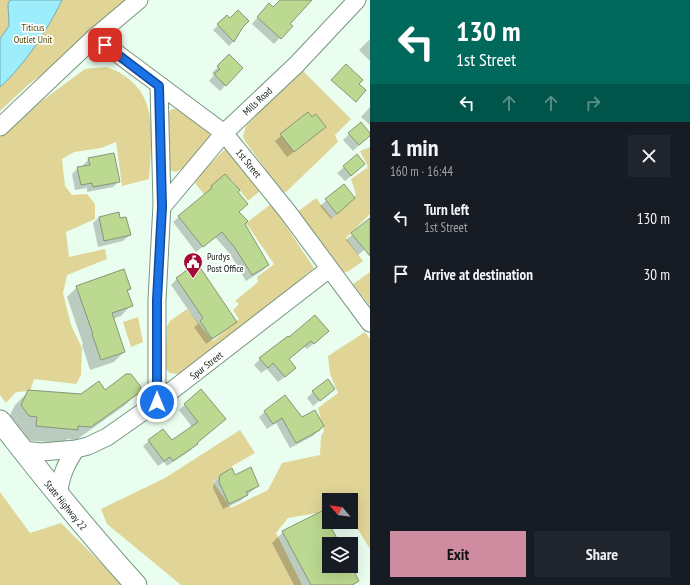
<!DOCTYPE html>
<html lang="en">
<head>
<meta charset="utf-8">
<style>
	body { margin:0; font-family:"PT Sans Narrow",sans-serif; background:#20242c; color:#f1f3f6; height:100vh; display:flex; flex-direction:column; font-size:15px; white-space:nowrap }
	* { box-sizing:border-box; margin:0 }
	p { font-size:13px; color:#9ea1a6 }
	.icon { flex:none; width:22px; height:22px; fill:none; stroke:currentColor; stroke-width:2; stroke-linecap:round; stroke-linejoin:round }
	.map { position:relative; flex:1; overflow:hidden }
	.drawer { display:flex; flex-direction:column; background:#171b24; width:320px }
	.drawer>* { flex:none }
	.hud { background:#00695c; color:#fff; overflow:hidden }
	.needle { width:26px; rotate:298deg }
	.tools { position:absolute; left:322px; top:493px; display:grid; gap:8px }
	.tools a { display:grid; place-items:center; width:36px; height:36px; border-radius:0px; background:#171b24; box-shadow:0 4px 16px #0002; font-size:20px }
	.pin { position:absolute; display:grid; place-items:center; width:34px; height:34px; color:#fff; margin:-17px; border-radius:8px; box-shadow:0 2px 6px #0006 }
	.me { position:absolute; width:44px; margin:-22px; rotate:0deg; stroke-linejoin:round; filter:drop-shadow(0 0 3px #0008) }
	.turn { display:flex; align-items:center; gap:14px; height:84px; padding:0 20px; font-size:18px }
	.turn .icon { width:52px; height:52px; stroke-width:2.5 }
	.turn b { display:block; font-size:28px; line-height:34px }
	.lanes { display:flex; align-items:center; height:38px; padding:0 20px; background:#0003; justify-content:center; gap:20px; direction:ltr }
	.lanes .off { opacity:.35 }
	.round { display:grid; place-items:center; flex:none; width:42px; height:42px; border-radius:0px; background:#20242c }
	.head { display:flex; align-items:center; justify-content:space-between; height:68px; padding:0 20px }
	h1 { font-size:24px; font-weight:800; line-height:30px }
	.cta { display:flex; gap:8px; margin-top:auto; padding:8px 20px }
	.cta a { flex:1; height:46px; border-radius:0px; background:#cf8ba0; color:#111; font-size:16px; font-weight:800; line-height:46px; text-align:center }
	.cta a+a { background:#20242c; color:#f1f3f6 }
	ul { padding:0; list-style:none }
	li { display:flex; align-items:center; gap:12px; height:56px; padding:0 20px }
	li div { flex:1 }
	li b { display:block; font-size:15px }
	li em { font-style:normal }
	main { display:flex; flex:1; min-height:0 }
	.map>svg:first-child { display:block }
	.green { fill:#e0d496 }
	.water { fill:#9dedfc; stroke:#72aeb6 }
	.shadow { fill:#0003 }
	.building { fill:#bbd990; stroke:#889576 }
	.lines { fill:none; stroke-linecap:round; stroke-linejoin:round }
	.minor-casing { stroke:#76957f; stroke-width:19 }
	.major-casing { stroke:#76957f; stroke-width:23 }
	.minor { stroke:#fff; stroke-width:17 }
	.major { stroke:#fff; stroke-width:21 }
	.route-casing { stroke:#114b97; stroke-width:10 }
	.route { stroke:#1a73e8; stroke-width:7 }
	.labels { text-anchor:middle; stroke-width:3.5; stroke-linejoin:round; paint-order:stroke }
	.park-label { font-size:10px; fill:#514606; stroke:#fff }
	.street-label { font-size:10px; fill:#0e1a12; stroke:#fff }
	.poi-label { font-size:10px; fill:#0e1a12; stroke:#fff; text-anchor:start }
</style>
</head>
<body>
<main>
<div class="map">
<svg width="370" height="585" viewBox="0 0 370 585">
	<rect width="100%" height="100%" fill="#eafef0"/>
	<!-- green -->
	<path class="green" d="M 0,0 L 132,0 L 54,66 L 29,84 L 0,111 Z
		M 106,67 C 112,69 118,71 123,75 C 160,98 151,141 149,179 L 122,186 L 116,142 L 101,148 L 74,152 L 62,159 L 65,186 L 72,195 L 87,194 L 95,204 L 95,219 L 66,232 L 69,257 L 105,249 L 107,259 L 67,275 L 63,293 L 71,325 L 82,348 L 81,375 L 76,384 L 34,379 L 30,391 L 16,392 L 6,403 L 0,395 L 0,137 L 35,106 L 85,69 Z
		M 302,70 L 351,119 L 335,135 L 338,142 L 286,192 L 281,191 L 245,141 L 243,136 L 246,126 L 258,113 Z
		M 172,109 L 178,109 L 210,132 L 210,137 L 185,167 L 176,172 L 170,170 L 167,157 L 166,118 L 168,113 Z
		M 370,147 L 370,214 L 346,238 L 363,261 L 349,271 L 342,273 L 297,212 L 316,198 L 332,218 L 356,195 L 351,179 L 368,167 L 360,151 Z
		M 225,149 L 229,149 L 260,191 L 248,201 L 232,180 L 220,180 L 220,214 L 195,183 L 196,179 Z
		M 271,204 L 314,268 L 243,329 L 196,363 L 179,374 L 170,373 L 165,368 L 167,326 L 170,321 L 187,309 L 213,341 L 239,319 L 233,310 L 239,304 L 235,301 L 258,282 L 257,277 L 274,264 L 246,223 Z
		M 370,272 L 370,306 L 353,284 Z
		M 138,317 L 143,342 L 131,347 L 123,322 Z
		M 365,332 L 370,339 L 370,549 L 351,518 L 351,500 L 329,500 L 329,511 L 288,518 L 276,533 L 302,585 L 181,585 L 107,524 L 101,509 L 165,478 L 240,430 L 255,453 L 234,465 L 213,482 L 231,508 L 268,490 L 282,463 L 320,455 L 321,436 L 324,431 L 318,408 L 338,393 L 330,374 L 328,356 Z
		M 0,492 L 30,533 L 61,523 L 123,585 L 0,585 Z"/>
	<!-- water -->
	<path class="water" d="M 10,0 L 62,0 C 48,29 24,66 0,87 L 0,39 L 9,26 L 8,4 Z"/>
	<!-- shadow -->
	<path class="shadow" d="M 281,0 L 311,0 L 288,24 L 291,26 L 274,44 L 252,24 L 263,11 L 273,8 Z
		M 227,16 L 241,27 L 233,42 L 229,46 L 213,30 Z
		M 370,39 L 370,61 L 359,50 Z
		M 229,56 L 242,68 L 220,91 L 209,81 L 214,75 L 212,73 Z
		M 370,107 L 370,125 L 361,117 Z
		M 308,113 L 318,133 L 287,157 L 275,141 Z
		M 361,123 L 370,135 L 353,151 L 343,140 Z
		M 357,156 L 358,170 L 345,181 L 337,173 Z
		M 89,159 L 119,181 L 113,187 L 87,192 L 87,188 L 75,190 L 72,174 L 78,168 L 83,167 L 83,165 Z
		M 344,185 L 348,204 L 331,219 L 320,206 Z
		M 212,187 L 236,192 L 238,212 L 268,265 L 262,271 L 246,281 L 230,254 L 215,237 L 196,252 L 173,222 L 207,194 L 206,193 Z
		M 99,217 L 119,219 L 130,235 L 123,241 L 98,247 L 93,223 Z
		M 370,219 L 370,245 L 358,255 L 346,240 Z
		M 197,265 L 236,321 L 230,327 L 206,344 L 194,327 L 198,324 L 171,285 L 177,279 Z
		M 77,287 L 130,289 L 127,292 L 131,305 L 121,316 L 113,319 L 124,352 L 114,362 L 90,370 L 82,345 L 83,344 L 67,297 Z
		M 322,337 L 307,349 L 304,346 L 288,360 L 289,374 L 278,382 L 267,369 L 261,373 L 254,365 L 260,359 Z
		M 334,389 L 313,406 L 307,398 L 313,392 Z
		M 201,390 L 225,419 L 196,444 L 191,450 L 167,466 L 164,462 L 158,466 L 143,446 L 149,441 L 171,442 L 192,427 L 179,410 Z
		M 29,391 L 81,395 L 105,392 L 139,392 L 124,406 L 76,440 L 67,439 L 63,443 L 22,440 L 23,430 L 15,430 L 8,419 L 15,405 Z
		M 265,412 L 301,419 L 323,426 L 313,436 L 290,448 L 276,423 L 267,429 L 259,417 Z
		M 220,476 L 235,476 L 258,486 L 240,501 L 223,509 L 213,488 L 214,482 Z
		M 283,532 L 339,544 L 329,544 L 329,566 L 358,581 L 354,585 L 294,585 L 272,543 Z"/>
	<!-- building -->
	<path class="building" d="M 280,0 L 312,0 L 290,24 L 293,26 L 281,39 L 257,17 L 269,3 L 273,7 Z
		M 238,10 L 249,21 L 243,27 L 234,42 L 217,24 L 227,15 L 230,18 Z
		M 229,54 L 243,68 L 226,86 L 214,74 L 220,69 L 217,66 Z
		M 346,64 L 363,80 L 359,84 L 366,90 L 356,102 L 331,80 Z
		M 308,112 L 312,117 L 316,114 L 326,127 L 294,152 L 280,134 Z
		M 361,122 L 370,133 L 370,136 L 359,145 L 348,133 Z
		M 114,153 L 120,182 L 93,187 L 92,183 L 81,185 L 77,167 L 90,165 L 88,158 Z
		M 357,154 L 365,164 L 351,176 L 343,166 Z
		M 225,174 L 240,190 L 238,192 L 248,204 L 239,212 L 248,221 L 245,224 L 269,265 L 252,275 L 235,248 L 222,232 L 203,247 L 178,216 L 212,188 L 211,186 Z
		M 344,184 L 355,198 L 337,214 L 325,199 Z
		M 119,212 L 120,218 L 126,217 L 131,235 L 104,241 L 99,217 Z
		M 370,218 L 370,256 L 351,233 Z
		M 197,263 L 237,322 L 212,339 L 200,321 L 203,318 L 176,278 Z
		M 124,269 L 131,289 L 127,290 L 133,306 L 112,313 L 125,352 L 101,360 L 92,334 L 93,334 L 76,286 Z
		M 315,315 L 329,331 L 314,344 L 311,341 L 289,359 L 296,368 L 285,377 L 273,363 L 268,368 L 259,358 L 288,336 L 289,337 Z
		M 126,374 L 131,374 L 141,387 L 139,393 L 91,427 L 78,426 L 78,430 L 36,426 L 37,417 L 29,416 L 21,405 L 28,390 L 81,394 L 99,381 L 105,390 Z
		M 328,379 L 335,389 L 320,401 L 312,391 Z
		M 201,389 L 226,419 L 197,443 L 198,444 L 173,461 L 170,457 L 164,461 L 148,440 L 163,429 L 172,440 L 198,422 L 184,404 Z
		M 285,395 L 302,417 L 315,410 L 324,426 L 320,429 L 320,430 L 296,443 L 282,418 L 273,424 L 264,411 Z
		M 251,467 L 259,486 L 246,492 L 248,495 L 229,504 L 219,482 L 220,475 L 232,468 L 235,475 Z
		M 322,511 L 340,544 L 329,544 L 329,566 L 351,565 L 359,581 L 352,585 L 311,585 L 282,531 Z"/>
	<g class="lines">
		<!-- minor casing -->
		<g class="minor-casing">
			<path id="minor" d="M 95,37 L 224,133 L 287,211 L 370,323
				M 0,127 L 95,37 L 139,0
				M 162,207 L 224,133 L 297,64 L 357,0
				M 157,402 L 157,300 L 162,204 L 159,86
				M 22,450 L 42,452 L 76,449 L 88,446 L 107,437 L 157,402 L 329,269
				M 58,495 C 61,476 65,465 76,449"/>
		</g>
		<!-- major casing -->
		<g class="major-casing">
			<path id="major" d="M 0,421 C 44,478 88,532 136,585"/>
		</g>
		<!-- minor -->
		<use href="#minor" class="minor"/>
		<!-- major -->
		<use href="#major" class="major"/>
	</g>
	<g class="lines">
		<!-- route casing -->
		<g class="route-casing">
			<path id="route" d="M 105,45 L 159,86 L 162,207 L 157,300 L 157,402"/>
		</g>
		<!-- route -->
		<use href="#route" class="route"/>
	</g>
	<!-- icons -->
	<defs>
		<g id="civic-pin" transform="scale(1)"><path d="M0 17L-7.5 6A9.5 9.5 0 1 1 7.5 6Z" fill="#a50b38" stroke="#fff"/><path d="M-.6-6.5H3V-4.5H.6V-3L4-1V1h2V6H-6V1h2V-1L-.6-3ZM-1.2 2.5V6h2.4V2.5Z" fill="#fff"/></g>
	</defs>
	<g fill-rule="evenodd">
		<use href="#civic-pin" x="193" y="262"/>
	</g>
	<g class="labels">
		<!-- park labels -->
		<g class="park-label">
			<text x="33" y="31">Titicus<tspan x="33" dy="12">Outlet Unit</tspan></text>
		</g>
		<!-- street labels -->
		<g class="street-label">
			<text transform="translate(257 101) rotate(-43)" y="4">Mills Road</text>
			<text transform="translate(249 163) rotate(51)" y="4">1st Street</text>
			<text transform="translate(206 365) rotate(-38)" y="4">Spur Street</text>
			<text transform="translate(66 505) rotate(51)" y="4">State Highway 22</text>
		</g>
		<!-- poi labels -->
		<g class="poi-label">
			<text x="207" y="260">Purdys<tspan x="207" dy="12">Post Office</tspan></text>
		</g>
	</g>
</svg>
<div class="tools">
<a><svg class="needle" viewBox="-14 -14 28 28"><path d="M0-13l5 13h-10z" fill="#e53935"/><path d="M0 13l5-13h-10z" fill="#9ea1a6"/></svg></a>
<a><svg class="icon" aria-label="layers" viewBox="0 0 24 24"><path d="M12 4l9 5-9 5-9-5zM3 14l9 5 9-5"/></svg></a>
</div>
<div class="pin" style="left:105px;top:45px;background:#d93025"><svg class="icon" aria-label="arrive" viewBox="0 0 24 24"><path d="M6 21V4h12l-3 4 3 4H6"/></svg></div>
<svg class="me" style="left:157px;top:402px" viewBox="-20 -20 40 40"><circle r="17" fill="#1a73e8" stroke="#fff" stroke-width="3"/><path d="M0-11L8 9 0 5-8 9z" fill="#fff"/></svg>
</div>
<section class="drawer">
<div class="hud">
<div class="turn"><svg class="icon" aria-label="left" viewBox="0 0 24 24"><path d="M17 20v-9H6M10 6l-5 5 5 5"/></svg><div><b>130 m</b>1st Street</div></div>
<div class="lanes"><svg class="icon" aria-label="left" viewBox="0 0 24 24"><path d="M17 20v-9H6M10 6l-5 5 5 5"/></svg><svg class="icon off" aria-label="ahead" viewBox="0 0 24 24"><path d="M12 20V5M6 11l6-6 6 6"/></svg><svg class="icon off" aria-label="ahead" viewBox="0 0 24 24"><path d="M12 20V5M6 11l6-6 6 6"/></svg><svg class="icon off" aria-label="right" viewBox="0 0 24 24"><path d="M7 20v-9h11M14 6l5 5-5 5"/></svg></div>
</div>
<div class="head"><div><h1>1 min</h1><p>160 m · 16:44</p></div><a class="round"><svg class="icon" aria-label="close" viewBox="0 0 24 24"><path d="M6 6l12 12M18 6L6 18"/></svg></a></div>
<ul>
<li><svg class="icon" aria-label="left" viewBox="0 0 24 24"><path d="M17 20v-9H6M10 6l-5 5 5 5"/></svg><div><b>Turn left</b><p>1st Street</p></div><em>130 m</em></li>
<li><svg class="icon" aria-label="arrive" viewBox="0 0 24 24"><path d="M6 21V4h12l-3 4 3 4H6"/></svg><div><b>Arrive at destination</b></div><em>30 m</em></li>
</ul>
<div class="cta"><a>Exit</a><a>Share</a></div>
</section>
</main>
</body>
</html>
